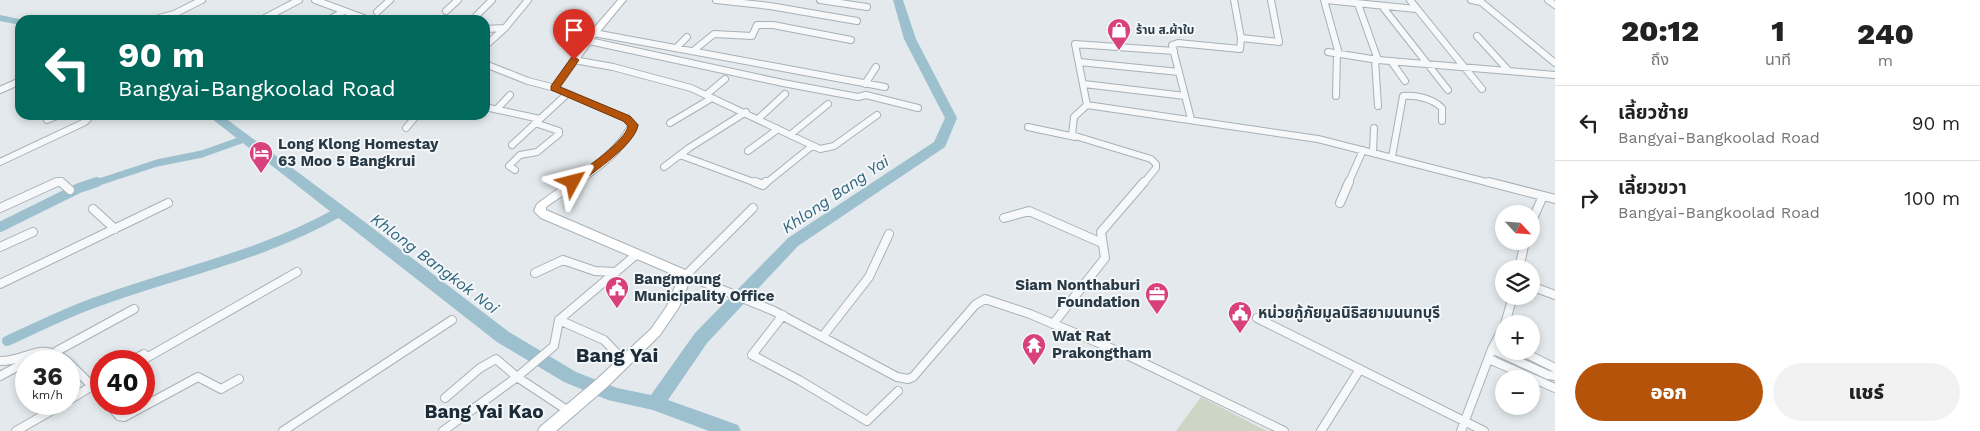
<!DOCTYPE html>
<html lang="th">
<head>
<meta charset="utf-8">
<style>
	body { margin:0; font-family:"Work Sans","Noto Sans Thai",sans-serif; background:#f2f2f2; color:#222; height:100vh; display:flex; flex-direction:column; font-size:19px; white-space:nowrap }
	* { box-sizing:border-box; margin:0 }
	p { font-size:16px; color:#767676 }
	.icon { flex:none; width:28px; height:28px; fill:none; stroke:currentColor; stroke-width:2; stroke-linecap:round; stroke-linejoin:round }
	.map { position:relative; flex:1; overflow:hidden }
	.drawer { display:flex; flex-direction:column; background:#fff; width:425px }
	.drawer>* { flex:none }
	.top-card { position:absolute; left:15px; top:15px; width:475px; height:105px; border-radius:15px; box-shadow:0 2px 8px #0003; background:#00695c; color:#fff; overflow:hidden }
	.needle { width:32px; rotate:116deg }
	.fabs { position:absolute; left:1495px; top:205px; display:grid; gap:10px }
	.fabs a { display:grid; place-items:center; width:45px; height:45px; border-radius:50%; background:#fff; box-shadow:0 2px 8px #0003; font-size:25px }
	.speed { position:absolute; left:15px; top:350px; display:flex; gap:10px; font-size:25px; font-weight:700; text-align:center }
	.speed>* { display:grid; place-content:center; width:65px; height:65px; border-radius:50%; background:#fff; box-shadow:0 2px 8px #0003; line-height:1 }
	.speed small { font-size:12px; font-weight:400 }
	.speed .limit { border:8px solid #d22; background:#fff; color:#111 }
	.pin { position:absolute; display:grid; place-items:center; width:42px; height:42px; color:#fff; margin:-51px -21px; border-radius:50% 50% 50% 0; rotate:-45deg; box-shadow:0 0 5px #0007 }
	.pin .icon { rotate:45deg }
	.me { position:absolute; width:55px; margin:-28px; rotate:52deg; stroke-linejoin:round; filter:drop-shadow(0 0 4px #0008) }
	.turn { display:flex; align-items:center; gap:18px; height:105px; padding:0 20px; font-size:22px }
	.turn .icon { width:65px; height:65px; stroke-width:2.5 }
	.turn b { display:block; font-size:35px; line-height:42px }
	.eta { display:flex; justify-content:space-evenly; align-items:center; height:85px; text-align:center }
	.eta b { font-size:30px; font-weight:800; line-height:35px }
	.primary-button { display:flex; gap:10px; margin-top:auto; padding:10px 20px }
	.primary-button a { flex:1; height:58px; border-radius:30px; background:#b45309; color:#fff; font-size:20px; font-weight:800; line-height:58px; text-align:center }
	.primary-button a+a { background:#f2f2f2; color:#222 }
	ul { padding:0; list-style:none }
	li { display:flex; align-items:center; gap:15px; height:75px; padding:0 20px; border-top:1px solid #e0e0e0 }
	li div { flex:1 }
	li b { display:block; font-size:19px }
	li em { font-style:normal }
	main { display:flex; flex:1; min-height:0 }
	.map>svg:first-child { display:block }
	.green { fill:#cdd6c4 }
	.lines { fill:none; stroke-linecap:round; stroke-linejoin:round }
	.canal-far1 { stroke:#9cc0ce; stroke-width:7 }
	.canal { stroke:#9cc0ce; stroke-width:10 }
	.river { fill:#9cc0ce; fill-rule:evenodd }
	.street-far1-casing { stroke:#a7b1b7; stroke-width:8 }
	.street-casing { stroke:#a7b1b7; stroke-width:10 }
	.secondary-casing { stroke:#a7b1b7; stroke-width:2 }
	.street-far1 { stroke:#f6f8fa; stroke-width:6 }
	.street { stroke:#f6f8fa; stroke-width:8 }
	.secondary { fill:#fff; fill-rule:evenodd }
	.route { fill:#b45309; stroke:#753606 }
	.labels { text-anchor:middle; stroke-width:4; stroke-linejoin:round; paint-order:stroke }
	.far-poi-label { font-size:12px; font-weight:bold; fill:#293a46; stroke:#f3f7f9; text-anchor:start }
	.poi-label { font-size:15px; font-weight:bold; fill:#293a46; stroke:#f3f7f9; text-anchor:start }
	.water-label { font-size:16px; font-style:italic; fill:#30657d; stroke:#f3f7f9 }
	.near-neighbourhood-label { font-size:19px; font-weight:bold; fill:#1b2b37; stroke:#f3f7f9 }
	.district-label { font-size:20px; font-weight:bold; fill:#1b2b37; stroke:#f3f7f9 }
</style>
</head>
<body>
<main>
<div class="map">
<svg width="1555" height="431" viewBox="0 0 1555 431">
	<rect width="100%" height="100%" fill="#e3e9ec"/>
	<!-- green -->
	<path class="green" d="M 1201,397 L 1267,431 L 1176,431 Z"/>
	<g class="lines">
		<!-- canal-far1 -->
		<path class="canal-far1" d="M 93,184 L 157,163 L 202,154 L 244,139"/>
		<!-- canal -->
		<path class="canal" d="M 0,227 L 79,188 L 97,182
			M 7,341 C 38,327 69,311 102,300 C 185,270 262,256 341,211"/>
		<!-- river -->
		<path class="river" d="M 893,0 L 903,0 L 916,39 L 957,118 L 945,147 L 798,246 L 707,343 L 668,400 L 738,425 L 741,431 L 709,431 L 653,410 L 608,400 L 564,382 L 497,342 L 207,115 L 221,115 L 358,217 L 509,332 L 576,372 L 617,388 L 651,395 L 695,333 L 788,238 L 934,142 L 945,118 L 904,39 Z
			M 0,15 L 24,20 L 20,20 L 20,25 L 0,21 Z"/>
		<!-- street-far1 casing -->
		<g class="street-far1-casing">
			<path id="street-far1" d="M 315,0 L 369,20
				M 716,0 L 770,6 L 857,21
				M 820,0 L 867,7
				M 1324,0 L 1339,54
				M 1326,0 L 1416,9
				M 1410,0 L 1482,89
				M 1471,0 L 1481,2 L 1555,63
				M 1548,0 L 1555,5
				M 1358,4 L 1378,60
				M 1382,6 L 1448,90
				M 446,11 L 458,0
				M 377,12 L 390,0
				M 477,15 L 492,0
				M 152,20 L 174,14 L 202,0
				M 261,20 L 299,0
				M 329,20 L 344,11
				M 485,29 L 505,28 L 528,0
				M 594,33 L 885,87
				M 558,34 L 590,38
				M 1477,36 L 1508,70
				M 1241,38 L 1279,42 L 1271,0
				M 589,41 L 783,83 L 858,97 L 866,95 L 918,108
				M 485,46 L 505,28
				M 676,48 L 687,37
				M 693,51 L 714,34 L 752,36 L 757,25 L 773,25 L 851,40
				M 1328,52 L 1378,60 L 1555,75
				M 574,60 L 613,67 L 691,88 L 820,149 L 834,146 L 877,115
				M 1375,60 L 1378,106
				M 1391,61 L 1405,81
				M 1079,62 L 1179,72
				M 485,64 L 528,81 L 555,88
				M 865,84 L 876,67
				M 1084,84 L 1185,96
				M 0,90 L 20,81
				M 706,95 L 725,79
				M 1336,96 L 1337,53
				M 1087,105 L 1318,139 L 1494,184
				M 485,107 L 540,119
				M 497,109 L 510,95
				M 758,119 L 785,94
				M 1191,119 L 1172,45 L 1178,43 L 1240,49 L 1241,38 L 1234,0
				M 47,120 L 59,115
				M 670,123 L 712,98
				M 1028,127 L 1075,137
				M 406,128 L 417,115
				M 790,135 L 828,104
				M 512,145 L 567,94
				M 748,151 L 778,129
				M 1373,152 L 1374,128
				M 680,155 L 759,184
				M 1392,157 L 1403,96 C 1416,95 1432,98 1442,108 L 1442,121
				M 0,162 L 85,122 L 88,119 L 85,115
				M 664,167 L 689,148 L 746,112
				M 515,170 L 509,166 L 520,155 L 537,152 L 559,134 L 559,131 L 535,123
				M 54,184 L 60,181 L 63,184
				M 765,184 L 812,146
				M 1143,184 L 1156,168 L 1156,164 L 1151,159 L 1072,135 L 1074,117 L 1087,105 L 1075,44 L 1174,51
				M 1348,184 L 1363,150"/>
		</g>
		<!-- street casing -->
		<g class="street-casing">
			<path id="street" d="M 61,182 L 70,190
				M 755,182 L 763,185 L 766,182
				M 1489,182 L 1555,199
				M 1340,203 L 1349,182
				M 0,208 L 57,182
				M 753,208 L 686,275 L 774,311 L 897,377 L 908,379 L 913,377 L 975,305 L 985,299 L 1030,314 L 1127,355 L 1284,431
				M 93,209 L 115,229
				M 1004,218 L 1029,211 L 1102,243
				M 1531,223 L 1543,196
				M 0,247 L 33,232
				M 1519,269 L 1525,241
				M 535,273 L 563,260 L 595,271 L 616,272
				M 0,284 L 168,203
				M 1531,286 L 1555,295
				M 783,315 L 752,355 L 799,380 L 867,421 L 898,391
				M 1257,318 L 1484,431
				M 1053,324 L 1105,258 L 1101,232 L 1144,182
				M 1505,324 L 1513,296
				M 823,336 L 869,277 L 889,234
				M 1492,349 L 1548,375 L 1555,376
				M 57,351 L 134,309
				M 1521,351 L 1555,368
				M 1489,359 L 1555,388
				M 0,361 C 29,361 39,340 67,361
				M 131,361 L 144,354
				M 141,361 L 297,272
				M 625,362 L 604,340 L 559,320 L 637,254
				M 69,363 L 92,386 L 69,400
				M 0,376 L 26,362
				M 90,384 L 101,378
				M 94,387 L 101,395
				M 445,398 L 480,368 L 496,359 L 517,377 L 570,412
				M 109,404 L 119,416 L 124,417 L 198,377 L 221,389 L 239,379
				M 16,431 L 63,404
				M 283,431 L 452,320
				M 443,431 L 517,377 L 554,346 L 559,320
				M 1321,431 L 1360,369
				M 1461,431 L 1492,349 L 1504,326"/>
		</g>
		<!-- secondary casing -->
		<g class="secondary-casing">
			<path id="secondary" d="M 618,0 L 626,0 L 593,40 L 560,87 L 630,117 L 638,125 C 624,160 575,186 546,207 L 546,210 L 690,272 L 692,275 L 679,307 L 660,335 L 606,388 L 556,431 L 538,431 L 540,427 L 596,380 L 651,329 L 667,306 L 679,277 L 541,218 L 534,211 L 537,204 C 563,184 615,155 628,125 L 624,121 L 550,88 L 587,36 Z"/>
		</g>
		<!-- street-far1 -->
		<use href="#street-far1" class="street-far1"/>
		<!-- street -->
		<use href="#street" class="street"/>
		<!-- secondary -->
		<use href="#secondary" class="secondary"/>
	</g>
	<!-- route -->
	<path class="route" d="M 574,57 L 579,60 L 560,87 L 630,116 L 638,125 C 636,144 592,173 577,185 L 573,186 L 568,182 L 569,180 C 583,170 626,141 628,126 L 623,121 L 551,90 L 551,86 L 571,58 Z"/>
	<!-- icons -->
	<defs>
		<g id="shop-pin" transform="scale(1.25)"><path d="M0 17L-7.5 6A9.5 9.5 0 1 1 7.5 6Z" fill="#d8417c" stroke="#f3f7f9"/><path d="M-5-2.5h2.3a2.7 3.5 0 0 1 5.4 0H5L5.5 6h-11ZM-1.5-2.5h3a1.5 2.3 0 0 0-3 0Z" fill="#fff"/></g>
		<g id="hotel-pin" transform="scale(1.25)"><path d="M0 17L-7.5 6A9.5 9.5 0 1 1 7.5 6Z" fill="#d8417c" stroke="#f3f7f9"/><path d="M-6-4.5h1.5V1H6V5H4.5V3h-9V5H-6ZM-4 0a1.8 1.8 0 1 1 3.6 0ZM.5 0V-2.5h3Q6-2.5 6 0Z" fill="#fff"/></g>
		<g id="civic-pin" transform="scale(1.25)"><path d="M0 17L-7.5 6A9.5 9.5 0 1 1 7.5 6Z" fill="#d8417c" stroke="#f3f7f9"/><path d="M-.6-6.5H3V-4.5H.6V-3L4-1V1h2V6H-6V1h2V-1L-.6-3ZM-1.2 2.5V6h2.4V2.5Z" fill="#fff"/></g>
		<g id="office-pin" transform="scale(1.25)"><path d="M0 17L-7.5 6A9.5 9.5 0 1 1 7.5 6Z" fill="#d8417c" stroke="#f3f7f9"/><path d="M-6-3h4V-5.5h4V-3h4V5H-6ZM-1-4.5V-3h2v-1.5ZM-6 0V1H6V0Z" fill="#fff"/></g>
		<g id="temple-pin" transform="scale(1.25)"><path d="M0 17L-7.5 6A9.5 9.5 0 1 1 7.5 6Z" fill="#d8417c" stroke="#f3f7f9"/><path d="M0-6L5-2H3V0L6.5 2.5H4V6H1.5V3h-3V6H-4V2.5H-6.5L-3 0V-2H-5Z" fill="#fff"/></g>
	</defs>
	<g fill-rule="evenodd">
		<use href="#shop-pin" x="1119" y="30"/>
		<use href="#hotel-pin" x="261" y="153"/>
		<use href="#civic-pin" x="617" y="288"/>
		<use href="#office-pin" x="1157" y="294"/>
		<use href="#civic-pin" x="1240" y="313"/>
		<use href="#temple-pin" x="1034" y="345"/>
	</g>
	<g class="labels">
		<!-- far-poi labels -->
		<g class="far-poi-label">
			<text x="1136" y="34">ร้าน ส.ผ้าใบ</text>
		</g>
		<!-- poi labels -->
		<g class="poi-label">
			<text x="278" y="149">Long Klong Homestay<tspan x="278" dy="17">63 Moo 5 Bangkrui</tspan></text>
			<text x="634" y="284">Bangmoung<tspan x="634" dy="17">Municipality Office</tspan></text>
			<text x="1140" y="290" text-anchor="end">Siam Nonthaburi<tspan x="1140" dy="17">Foundation</tspan></text>
			<text x="1258" y="318">หน่วยกู้ภัยมูลนิธิสยามนนทบุรี</text>
			<text x="1052" y="341">Wat Rat<tspan x="1052" dy="17">Prakongtham</tspan></text>
		</g>
		<!-- water labels -->
		<g class="water-label">
			<text transform="translate(835 194) rotate(-34)" y="6">Khlong Bang Yai</text>
			<text transform="translate(435 263) rotate(37)" y="6">Khlong Bangkok Noi</text>
		</g>
		<!-- near-neighbourhood labels -->
		<g class="near-neighbourhood-label">
			<text x="484" y="418">Bang Yai Kao</text>
		</g>
		<!-- district labels -->
		<g class="district-label">
			<text x="617" y="362">Bang Yai</text>
		</g>
	</g>
</svg>
<div class="fabs">
<a><svg class="needle" viewBox="-14 -14 28 28"><path d="M0-13l5 13h-10z" fill="#e53935"/><path d="M0 13l5-13h-10z" fill="#767676"/></svg></a>
<a><svg class="icon" aria-label="layers" viewBox="0 0 24 24"><path d="M12 4l9 5-9 5-9-5zM3 14l9 5 9-5"/></svg></a>
<a>+</a>
<a>−</a>
</div>
<div class="speed"><div>36<small>km/h</small></div><div class="limit">40</div></div>
<div class="pin" style="left:574px;top:60px;background:#d93025"><svg class="icon" aria-label="arrive" viewBox="0 0 24 24"><path d="M6 21V4h12l-3 4 3 4H6"/></svg></div>
<svg class="me" style="left:573px;top:182px" viewBox="-20 -20 40 40"><path d="M0-17L14 15 0 8-14 15z" fill="#b45309" stroke="#fff" stroke-width="4"/></svg>
<div class="top-card">
<div class="turn"><svg class="icon" aria-label="left" viewBox="0 0 24 24"><path d="M17 20v-9H6M10 6l-5 5 5 5"/></svg><div><b>90 m</b>Bangyai-Bangkoolad Road</div></div>
</div>
</div>
<section class="drawer">
<div class="eta">
<div><b>20:12</b><p>ถึง</p></div>
<div><b>1</b><p>นาที</p></div>
<div><b>240</b><p>m</p></div>
</div>
<ul>
<li><svg class="icon" aria-label="left" viewBox="0 0 24 24"><path d="M17 20v-9H6M10 6l-5 5 5 5"/></svg><div><b>เลี้ยวซ้าย</b><p>Bangyai-Bangkoolad Road</p></div><em>90 m</em></li>
<li><svg class="icon" aria-label="right" viewBox="0 0 24 24"><path d="M7 20v-9h11M14 6l5 5-5 5"/></svg><div><b>เลี้ยวขวา</b><p>Bangyai-Bangkoolad Road</p></div><em>100 m</em></li>
</ul>
<div class="primary-button"><a>ออก</a><a>แชร์</a></div>
</section>
</main>
</body>
</html>
